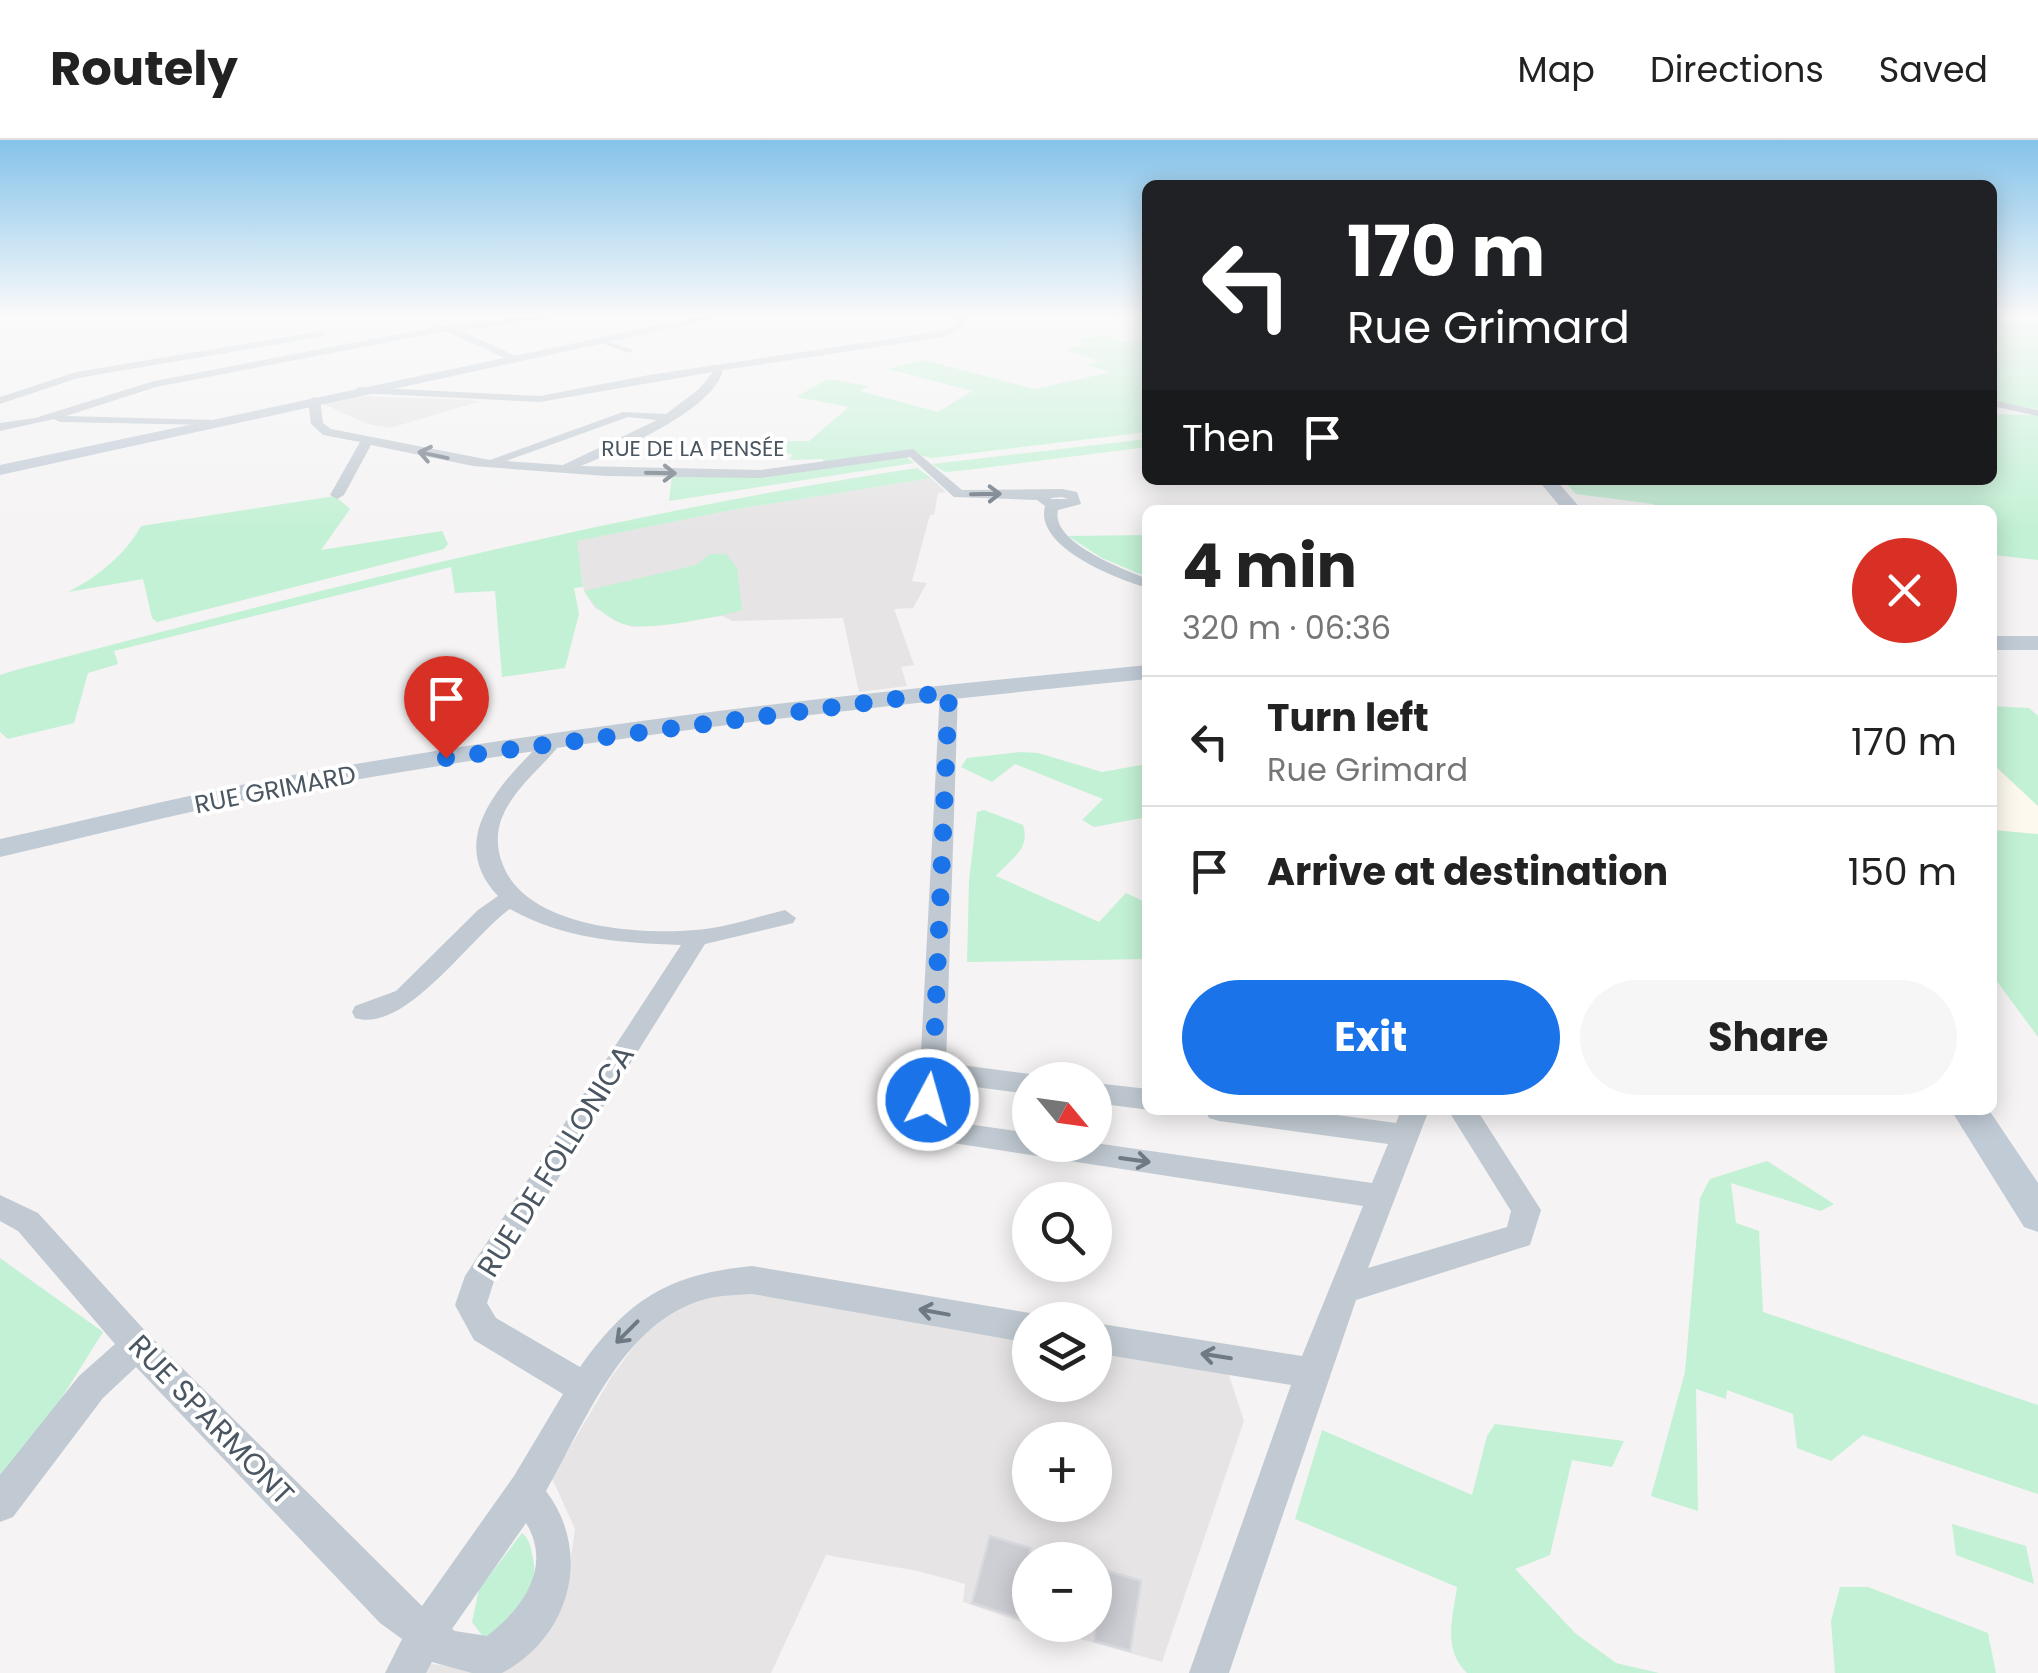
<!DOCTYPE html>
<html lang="en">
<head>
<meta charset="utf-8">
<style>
	body { margin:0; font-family:Poppins,sans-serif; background:#f6f6f6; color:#222; height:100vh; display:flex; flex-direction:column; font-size:38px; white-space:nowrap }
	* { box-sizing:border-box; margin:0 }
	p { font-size:32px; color:#767676 }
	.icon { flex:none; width:55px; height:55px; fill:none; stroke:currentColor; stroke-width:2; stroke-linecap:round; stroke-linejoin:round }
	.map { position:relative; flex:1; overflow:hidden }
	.side { position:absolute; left:1142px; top:365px; width:855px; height:610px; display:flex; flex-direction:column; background:#fff; border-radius:15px; box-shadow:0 5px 25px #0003 }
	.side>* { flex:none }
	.banner { position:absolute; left:1142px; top:40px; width:855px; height:305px; border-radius:15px; box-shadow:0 5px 25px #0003; background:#202124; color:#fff; overflow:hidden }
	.needle { width:65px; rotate:119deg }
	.fabs { position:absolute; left:1012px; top:922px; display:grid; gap:20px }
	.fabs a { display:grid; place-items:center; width:100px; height:100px; border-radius:50%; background:#fff; box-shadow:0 5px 25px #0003; font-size:50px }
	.pin { position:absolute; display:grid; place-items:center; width:85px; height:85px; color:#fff; margin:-102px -42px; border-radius:50% 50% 50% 0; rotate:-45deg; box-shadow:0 0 10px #0007 }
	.pin .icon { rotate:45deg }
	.me { position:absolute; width:110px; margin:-55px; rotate:6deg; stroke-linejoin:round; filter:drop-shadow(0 0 8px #0008) }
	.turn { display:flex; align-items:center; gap:35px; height:210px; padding:0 40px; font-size:45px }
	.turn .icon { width:130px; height:130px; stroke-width:2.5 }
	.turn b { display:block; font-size:70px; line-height:85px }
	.then { display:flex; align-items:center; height:95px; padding:0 40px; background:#0003; gap:20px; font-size:38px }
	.round { display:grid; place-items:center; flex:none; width:105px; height:105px; border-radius:52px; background:#f6f6f6 }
	.head { display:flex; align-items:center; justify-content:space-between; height:170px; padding:0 40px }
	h1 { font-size:60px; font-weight:700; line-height:75px }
	.button { display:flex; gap:20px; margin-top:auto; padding:20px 40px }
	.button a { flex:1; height:115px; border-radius:60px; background:#1a73e8; color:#fff; font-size:40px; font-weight:700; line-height:115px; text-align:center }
	.button a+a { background:#f6f6f6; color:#222 }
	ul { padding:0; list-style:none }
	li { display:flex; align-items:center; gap:30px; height:130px; padding:0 40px; border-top:2px solid #e0e0e0 }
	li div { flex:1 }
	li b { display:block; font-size:38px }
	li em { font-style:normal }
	header { display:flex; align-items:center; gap:60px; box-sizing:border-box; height:140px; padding:0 50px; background:#fff; border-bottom:2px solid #e0e0e0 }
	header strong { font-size:48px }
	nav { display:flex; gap:55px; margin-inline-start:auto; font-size:35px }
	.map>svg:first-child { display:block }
	.commercial { fill:#fdf9ef }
	.education { fill:#e6e4e5; fill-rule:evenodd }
	.green { fill:#c3f1d5 }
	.building { fill:#cdcfd5; stroke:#d7d9de; stroke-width:2.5 }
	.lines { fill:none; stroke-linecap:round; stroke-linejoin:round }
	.street { fill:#c1cad2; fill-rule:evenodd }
	.secondary { fill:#c1cbd6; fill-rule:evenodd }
	.oneway { stroke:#6e7983 }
	.route { stroke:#1a73e8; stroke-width:18; stroke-dasharray:0 32.4 }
	.labels { text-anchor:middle; stroke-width:8; stroke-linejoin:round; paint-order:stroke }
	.far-street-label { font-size:22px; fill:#4a5661; stroke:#fff }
	.street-label { font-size:25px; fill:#4a5661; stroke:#fff }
	.near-street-label { font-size:30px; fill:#4a5661; stroke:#fff }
</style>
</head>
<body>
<header>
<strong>Routely</strong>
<nav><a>Map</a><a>Directions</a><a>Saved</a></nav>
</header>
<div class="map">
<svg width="2038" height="1533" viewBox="0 0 2038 1533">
	<rect width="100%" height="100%" fill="#f5f3f3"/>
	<!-- commercial -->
	<path class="commercial" d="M 1992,624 L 2038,666 L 2038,694 L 1993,690 Z"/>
	<!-- education -->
	<path class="education" d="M 354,256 L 474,260 L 478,262 L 390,288 L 368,284 L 323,264 Z
		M 931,338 L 946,352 L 938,353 L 934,375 L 930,375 L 912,441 L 927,443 L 913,468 L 894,469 L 914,525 L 901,527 L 907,546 L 859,552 L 843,478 L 733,481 L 722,476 L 632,487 L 595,468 L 584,451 L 576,401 L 732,370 Z
		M 715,1142 L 1030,1189 L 1030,1245 L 1095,1245 L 1095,1198 L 1223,1217 L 1244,1281 L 1162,1522 L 1030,1485 L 1095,1485 L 1095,1420 L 1030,1420 L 1030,1485 L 963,1462 L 965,1444 L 918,1431 L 826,1415 L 771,1533 L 422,1533 L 431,1524 L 498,1531 L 564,1462 L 575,1389 L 552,1338 L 612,1236 L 647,1189 ZM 1030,1300 L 1095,1300 L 1095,1365 L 1030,1365 Z"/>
	<!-- green -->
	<path class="green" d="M 1992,176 L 2038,176 L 2038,269 L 1993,263 Z
		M 1106,195 L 1123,202 L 1147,198 L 1147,292 L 932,318 L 908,313 L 906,316 L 914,323 L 669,361 L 672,336 L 823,327 L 823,319 L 789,320 L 793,314 L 775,313 L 788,301 L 809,301 L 849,267 L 796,257 L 828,239 L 869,246 L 860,251 L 938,272 L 972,251 L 888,229 L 923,220 L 1035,249 L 1111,232 L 1087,225 L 1099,221 L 1064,210 L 1086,204 L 1076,200 Z
		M 1993,274 L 2038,275 L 2038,420 L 1993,415 L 1992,370 L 1656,370 L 1653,364 L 1576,354 L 1563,340 L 1992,340 Z
		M 1147,299 L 1147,307 L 967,330 L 945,332 L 932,324 Z
		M 917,328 L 931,338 L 732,370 L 577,401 L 583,447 L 574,448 L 579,474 L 565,528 L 502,537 L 495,451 L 455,453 L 451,427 L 114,511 L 118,524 L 88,533 L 74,583 L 8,599 L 0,592 L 0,535 L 16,530 C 314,451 612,374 917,328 Z
		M 335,356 L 350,369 L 321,410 L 442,391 L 448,404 L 444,409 L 157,482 L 152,478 L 143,439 L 68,452 C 96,438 126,414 141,386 Z
		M 1147,395 L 1147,437 L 1102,418 L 1068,396 Z
		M 710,414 L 726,414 L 737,428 L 742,470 C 719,477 656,489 633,486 C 613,484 594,467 584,451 L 696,425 Z
		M 1992,566 L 2029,568 L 2038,576 L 2038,666 L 1993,624 Z
		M 1020,612 L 1038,613 L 1102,632 L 1147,624 L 1147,677 L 1094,687 L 1082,680 L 1103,659 L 1015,624 L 992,642 L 961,627 L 967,618 Z
		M 984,670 L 1023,685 C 1031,710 1010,719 996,736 L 1099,782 L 1126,753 L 1147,763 L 1147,819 L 967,822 L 969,741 L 977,672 Z
		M 1993,690 L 2038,694 L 2038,897 L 1993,836 Z
		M 1767,1021 L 1834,1064 L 1821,1071 L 1731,1043 L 1736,1083 L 1759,1091 L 1763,1172 L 2038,1265 L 2038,1354 L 1863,1295 L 1831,1321 L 1797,1308 L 1793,1274 L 1727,1250 L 1726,1259 L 1696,1249 L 1698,1371 L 1651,1356 L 1685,1232 L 1700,1058 L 1710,1039 Z
		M 0,1118 L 103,1192 L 0,1356 Z
		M 1495,1284 L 1624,1301 L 1612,1327 L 1572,1320 L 1550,1415 L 1515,1429 L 1575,1493 L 1616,1523 L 1659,1533 L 1467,1533 C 1442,1509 1453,1477 1457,1447 L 1295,1379 L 1322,1290 L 1472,1355 L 1487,1296 Z
		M 1952,1384 L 2026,1406 L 2034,1444 L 1956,1415 Z
		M 522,1393 C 529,1399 530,1404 532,1414 C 543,1458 514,1473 486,1501 L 472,1482 L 479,1449 Z
		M 1840,1447 L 1868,1447 L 1988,1493 L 1996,1533 L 1835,1533 L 1831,1481 Z"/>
	<!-- building -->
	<path class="building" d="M 990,1396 L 1030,1408 L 1030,1481 L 972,1463 Z
		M 1095,1427 L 1141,1441 L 1130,1511 L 1095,1501 Z"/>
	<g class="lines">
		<!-- street -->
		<path class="street" d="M 538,176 L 567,176 L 462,191 L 518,217 L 514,222 L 446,191 L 156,247 L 66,276 L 213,280 L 209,285 L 60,282 L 54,279 L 0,291 L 0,283 L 35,278 L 154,241 L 446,185 Z
			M 953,176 L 962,176 L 967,185 L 944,197 L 723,230 C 714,270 617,311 581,326 L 761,330 L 913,309 L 962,350 L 1062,349 L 1077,352 L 1081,364 L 1058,370 C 1050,402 1123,429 1148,439 L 1148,448 C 1116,439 1034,407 1045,366 L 1037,360 L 954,357 L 910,317 L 761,338 L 606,336 L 473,326 L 371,305 L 344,355 L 337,359 L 330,355 L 360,302 L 323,295 L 311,284 L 308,260 L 314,257 L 320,260 L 323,283 L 331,289 L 490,320 L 623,272 L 666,274 L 699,249 L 713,232 L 540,262 L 359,253 L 354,250 L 359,247 L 540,256 L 649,235 L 942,191 L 957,184 ZM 628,277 L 657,280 L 563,325 L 506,321 ZM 1062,357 L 1068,359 L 1051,359 L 1051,358 Z
			M 323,191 L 326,196 L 78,238 L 0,264 L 0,257 L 76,232 Z
			M 601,199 L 634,210 L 629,213 L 601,203 Z
			M 1992,260 L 2038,270 L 2038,276 L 1992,266 Z
			M 949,546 L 958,551 L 946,923 L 1030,934 L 1041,940 L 1030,940 L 1030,954 L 944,943 L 939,980 L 1030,993 L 1030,1005 L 1095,1003 L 1372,1043 L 1388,1004 L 1219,981 L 1209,978 L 1205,970 L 1300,970 L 1396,983 L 1401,970 L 1429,970 L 1368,1128 L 1507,1087 L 1511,1071 L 1448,970 L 1477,970 L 1541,1070 L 1530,1105 L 1356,1160 L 1229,1533 L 1189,1533 L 1291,1245 L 1095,1213 L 1095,1183 L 1302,1216 L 1363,1066 L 914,997 L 910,989 L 920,931 L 940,551 Z
			M 553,596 L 562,602 C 542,628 513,648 501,680 C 496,695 497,711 503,725 C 527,787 636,795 695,790 C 725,788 756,777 785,770 L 796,778 L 793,783 L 705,804 L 494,1141 L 487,1163 L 496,1178 L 580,1227 C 628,1159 669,1134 752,1126 L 1030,1173 L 1042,1180 L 1030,1180 L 1030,1203 L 752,1154 C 737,1155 720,1155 706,1159 C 622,1181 585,1284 546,1351 C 593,1413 570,1497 502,1533 L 472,1533 L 432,1522 L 426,1533 L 385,1533 L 402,1499 L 380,1483 L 136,1227 L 103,1258 L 13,1377 L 0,1382 L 0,1335 L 79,1236 L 115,1204 L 18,1091 L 0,1081 L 0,1055 L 38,1073 L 148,1194 L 422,1466 L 514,1336 L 563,1254 L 474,1200 L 455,1165 L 465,1136 L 681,805 C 621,803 563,799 510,769 C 471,796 406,894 355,878 L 352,872 L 355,866 L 396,851 L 478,770 L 498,756 C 443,698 505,639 546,598 ZM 526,1383 C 553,1427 522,1469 487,1496 L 455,1491 L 452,1489 L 461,1476 Z
			M 1095,943 L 1148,949 L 1150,970 L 1095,963 Z"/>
		<!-- secondary -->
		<path class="secondary" d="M 702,176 L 727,176 L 0,335 L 0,325 Z
			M 1538,340 L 1556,340 L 1582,370 L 1563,370 Z
			M 1992,496 L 2038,496 L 2038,510 L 1992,510 Z
			M 1148,525 L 1148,539 C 865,567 583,598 304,649 C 202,667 101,694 0,717 L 0,699 C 101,677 202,651 304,633 C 583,583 865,552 1148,525 Z
			M 1951,970 L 1989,970 L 2038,1043 L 2038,1092 L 2024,1087 Z"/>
	</g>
	<!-- one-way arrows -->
	<defs><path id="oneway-shaft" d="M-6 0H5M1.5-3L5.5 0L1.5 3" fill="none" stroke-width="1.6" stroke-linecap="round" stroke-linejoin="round" transform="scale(2.5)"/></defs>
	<g class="oneway">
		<use href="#oneway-shaft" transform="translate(433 315) rotate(-168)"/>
		<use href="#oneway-shaft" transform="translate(661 333) rotate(1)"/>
		<use href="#oneway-shaft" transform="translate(986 354) rotate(-1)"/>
		<use href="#oneway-shaft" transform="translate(1135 1020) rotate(8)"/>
		<use href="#oneway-shaft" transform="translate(934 1172) rotate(-170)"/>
		<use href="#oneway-shaft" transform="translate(627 1192) rotate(135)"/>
		<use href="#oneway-shaft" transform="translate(1216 1216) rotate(-171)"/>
	</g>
	<!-- sky -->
	<linearGradient id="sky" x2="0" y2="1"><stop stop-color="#85c3ea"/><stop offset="0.45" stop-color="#fafafa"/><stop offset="1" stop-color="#fafafa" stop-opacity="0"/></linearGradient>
	<rect width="2038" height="391" fill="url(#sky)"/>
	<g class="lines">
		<!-- route -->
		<path class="route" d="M 446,618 L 949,552 L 933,931 L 928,960"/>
	</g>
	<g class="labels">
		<!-- far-street labels -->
		<g class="far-street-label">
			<text x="693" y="316">RUE DE LA PENSÉE</text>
		</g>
		<!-- street labels -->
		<g class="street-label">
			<text transform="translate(275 649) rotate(-11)" y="9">RUE GRIMARD</text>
		</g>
		<!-- near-street labels -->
		<g class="near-street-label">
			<text transform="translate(556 1021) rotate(-58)" y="10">RUE DE FOLLONICA</text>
			<text transform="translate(211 1280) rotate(46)" y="10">RUE SPARMONT</text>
		</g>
	</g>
</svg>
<div class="fabs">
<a><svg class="needle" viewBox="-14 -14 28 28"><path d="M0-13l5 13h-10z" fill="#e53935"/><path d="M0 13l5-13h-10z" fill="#767676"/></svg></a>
<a><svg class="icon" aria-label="search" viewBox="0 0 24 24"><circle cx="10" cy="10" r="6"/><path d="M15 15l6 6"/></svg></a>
<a><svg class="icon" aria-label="layers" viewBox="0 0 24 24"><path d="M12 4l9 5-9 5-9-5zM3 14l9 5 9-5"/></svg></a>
<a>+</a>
<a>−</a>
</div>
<div class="pin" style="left:446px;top:618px;background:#d93025"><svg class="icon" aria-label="arrive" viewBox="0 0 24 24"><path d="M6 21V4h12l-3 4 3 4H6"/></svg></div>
<svg class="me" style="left:928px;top:960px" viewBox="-20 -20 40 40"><circle r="17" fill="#1a73e8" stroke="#fff" stroke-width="3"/><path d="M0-11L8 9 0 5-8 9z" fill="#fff"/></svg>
<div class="banner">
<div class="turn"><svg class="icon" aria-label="left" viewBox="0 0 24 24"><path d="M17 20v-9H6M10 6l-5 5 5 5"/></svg><div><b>170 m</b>Rue Grimard</div></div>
<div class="then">Then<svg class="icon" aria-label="arrive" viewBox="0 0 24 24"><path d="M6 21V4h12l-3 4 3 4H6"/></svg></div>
</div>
<section class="side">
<div class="head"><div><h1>4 min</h1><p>320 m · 06:36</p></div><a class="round" style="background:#d93025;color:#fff"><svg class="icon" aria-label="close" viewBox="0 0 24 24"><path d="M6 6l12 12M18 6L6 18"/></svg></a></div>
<ul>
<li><svg class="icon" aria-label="left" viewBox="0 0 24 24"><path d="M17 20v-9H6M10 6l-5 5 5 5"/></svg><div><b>Turn left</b><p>Rue Grimard</p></div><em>170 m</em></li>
<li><svg class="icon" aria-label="arrive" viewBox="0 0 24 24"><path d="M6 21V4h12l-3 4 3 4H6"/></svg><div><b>Arrive at destination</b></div><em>150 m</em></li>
</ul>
<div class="button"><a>Exit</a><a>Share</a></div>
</section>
</div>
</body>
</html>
